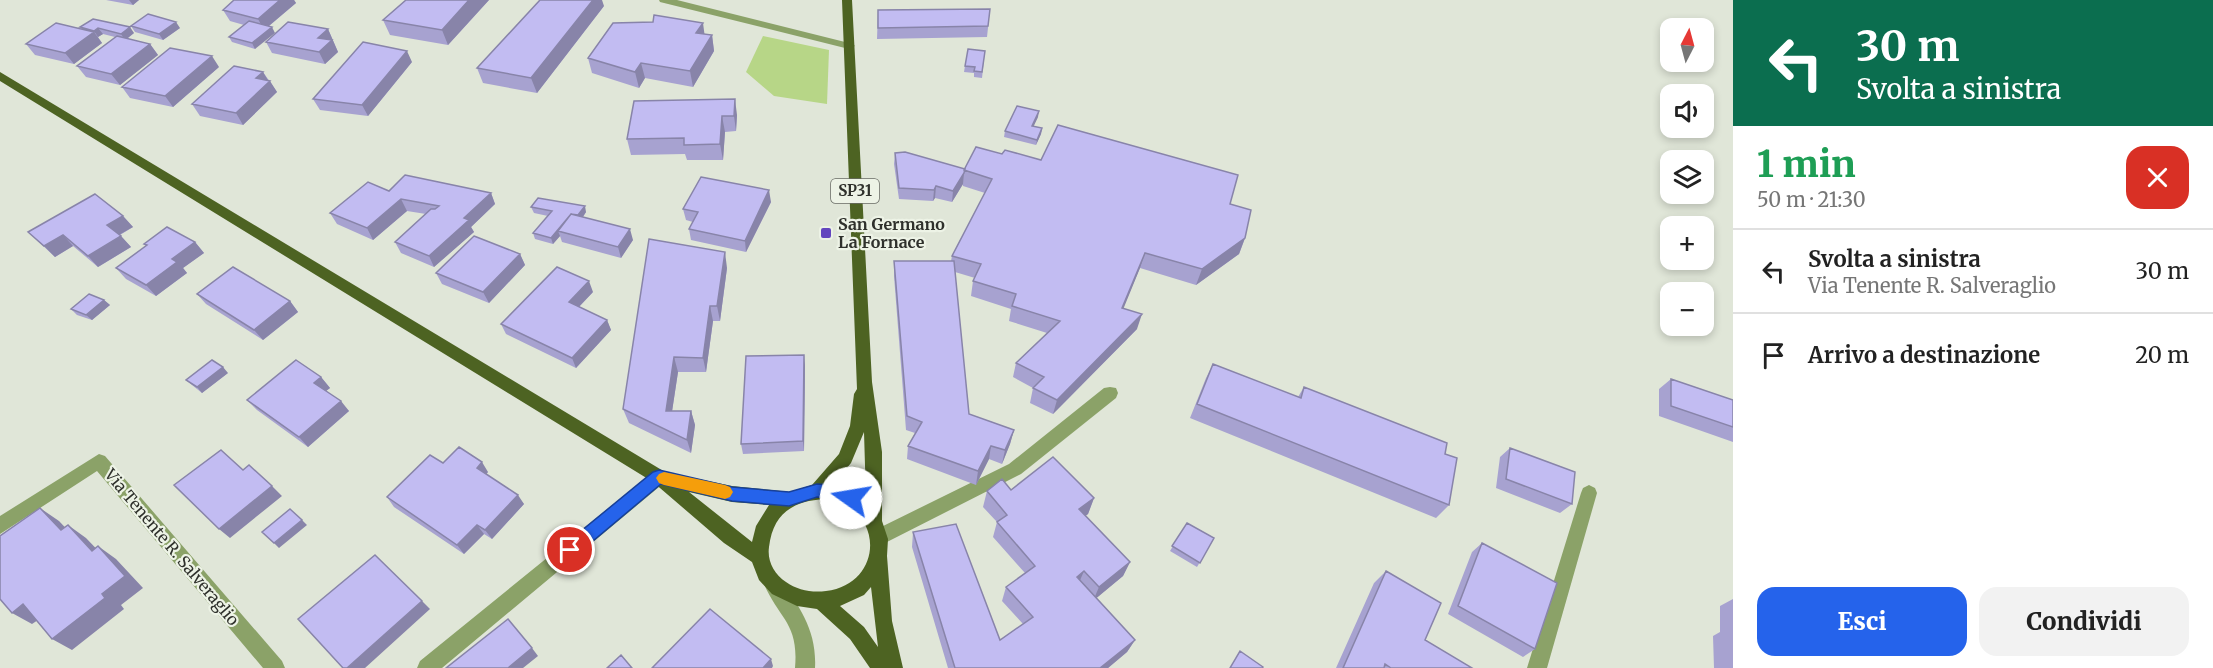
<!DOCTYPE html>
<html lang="it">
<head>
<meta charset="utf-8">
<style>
	body { margin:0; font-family:Merriweather,serif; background:#f2f2f2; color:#222; height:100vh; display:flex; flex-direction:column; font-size:22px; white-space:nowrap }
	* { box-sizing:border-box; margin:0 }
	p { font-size:20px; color:#767676 }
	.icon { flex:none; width:33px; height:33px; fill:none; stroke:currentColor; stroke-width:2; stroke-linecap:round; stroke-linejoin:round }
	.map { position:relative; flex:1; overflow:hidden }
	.drawer { display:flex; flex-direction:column; background:#fff; width:480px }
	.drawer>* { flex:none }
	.guide { background:#0b6e4f; color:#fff; overflow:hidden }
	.needle { width:39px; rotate:6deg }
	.controls { position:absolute; left:1660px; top:18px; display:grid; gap:12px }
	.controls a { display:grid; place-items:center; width:54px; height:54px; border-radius:12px; background:#fff; box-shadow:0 3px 9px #0003; font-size:30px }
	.pin { position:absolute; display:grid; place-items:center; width:51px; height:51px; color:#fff; margin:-26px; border:3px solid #fff; border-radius:50%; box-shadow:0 2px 6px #0007 }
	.me { position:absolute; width:66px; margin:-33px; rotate:283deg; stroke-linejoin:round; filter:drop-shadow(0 0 4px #0008) }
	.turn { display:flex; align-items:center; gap:21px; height:126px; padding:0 24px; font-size:27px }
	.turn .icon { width:78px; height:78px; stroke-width:2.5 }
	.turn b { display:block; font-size:42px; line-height:51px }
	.round { display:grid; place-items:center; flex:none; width:63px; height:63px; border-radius:18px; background:#f2f2f2 }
	.head { display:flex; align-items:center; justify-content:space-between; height:102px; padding:0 24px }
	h1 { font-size:36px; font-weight:800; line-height:45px; color:#1e9e55 }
	.cta { display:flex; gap:12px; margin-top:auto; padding:12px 24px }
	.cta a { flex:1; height:69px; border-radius:18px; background:#2563eb; color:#fff; font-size:24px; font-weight:800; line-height:69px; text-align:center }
	.cta a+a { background:#f2f2f2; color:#222 }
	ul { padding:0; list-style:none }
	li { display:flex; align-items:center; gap:18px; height:84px; padding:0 24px; border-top:2px solid #e0e0e0 }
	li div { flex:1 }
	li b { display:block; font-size:22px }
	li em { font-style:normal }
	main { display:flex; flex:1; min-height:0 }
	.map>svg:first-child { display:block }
	.green { fill:#b7d687 }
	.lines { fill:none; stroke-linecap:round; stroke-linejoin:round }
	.minor { fill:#8ba268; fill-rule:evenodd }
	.major { fill:#4d6322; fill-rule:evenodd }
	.wall { fill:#a7a2d0 }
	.shaded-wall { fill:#8884a9 }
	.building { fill:#c2bcf2; stroke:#8884a9; stroke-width:1.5 }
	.route { fill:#2563eb; stroke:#184099; stroke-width:1.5 }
	.slow { fill:#f59e0b }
	.poi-dot { fill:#6346be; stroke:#edf3e6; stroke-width:2 }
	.labels { text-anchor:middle; stroke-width:4.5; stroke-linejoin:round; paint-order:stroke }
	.shield { fill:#edf3e6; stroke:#686b64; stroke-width:1.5 }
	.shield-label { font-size:15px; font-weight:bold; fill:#2f312c }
	.poi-label { font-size:16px; font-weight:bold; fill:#2f312c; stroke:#edf3e6; text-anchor:start }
	.street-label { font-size:16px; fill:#2f312c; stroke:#edf3e6 }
</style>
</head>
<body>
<main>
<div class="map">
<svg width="1733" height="668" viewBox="0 0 1733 668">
	<rect width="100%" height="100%" fill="#e0e6d8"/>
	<!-- green -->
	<path class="green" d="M 763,36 L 829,50 L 827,104 L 774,96 L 746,72 Z"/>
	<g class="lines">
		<!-- minor -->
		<path class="minor" d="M 659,0 L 677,0 L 853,44 L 855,46 L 849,49 L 660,2 Z
			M 1110,387 L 1116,388 L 1118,393 L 1116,398 L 1021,474 L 885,543 L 879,545 L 873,543 L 870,537 L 873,531 L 1009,464 L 1104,388 Z
			M 99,454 L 105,456 L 282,661 L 285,668 L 263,668 L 97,471 L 0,534 L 0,516 Z
			M 659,470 L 665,472 L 667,477 L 665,482 L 442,668 L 417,668 L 420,661 L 653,472 Z
			M 1589,485 L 1595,488 L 1597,493 L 1547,668 L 1527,668 L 1581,493 L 1583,488 Z
			M 773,575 L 779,578 C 800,607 817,631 815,668 L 795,668 C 799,623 779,619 764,584 L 767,578 Z"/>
		<!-- major -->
		<path class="major" d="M 842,0 L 852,0 L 872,382 L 882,452 L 882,521 L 888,539 L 887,556 L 892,621 L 903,668 L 870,668 L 850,639 L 817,609 L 797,606 L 772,594 L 759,580 L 752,562 L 724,543 L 653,482 L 0,81 L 0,72 L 665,472 L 732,486 L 790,492 L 812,485 L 839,454 L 850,426 L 854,394 L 857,389 ZM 864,432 L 866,499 L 854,491 L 833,485 L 851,463 ZM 689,492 L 732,502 L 769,505 L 756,526 L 752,542 ZM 825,499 C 885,506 885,584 826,591 C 812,593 797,590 786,582 C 774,574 767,561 769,547 C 773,514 792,501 825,499 ZM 871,587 L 878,647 L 864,627 L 840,606 L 864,595 Z"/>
	</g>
	<!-- wall -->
	<path class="wall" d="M 106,0 L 139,0 L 133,5 Z
		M 234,0 L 294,0 L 296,3 L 269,26 L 255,49 L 232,42 L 229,37 L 244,25 L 230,21 L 223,10 Z
		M 406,0 L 489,0 L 448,45 L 390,35 L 383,20 Z
		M 604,6 L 537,93 L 483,83 L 477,68 Z
		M 990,9 L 987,37 L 877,39 L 878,10 Z
		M 93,19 L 134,33 L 127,39 L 150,44 L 158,55 L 120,85 L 86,77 L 77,66 L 115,37 L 103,34 L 98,37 L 102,43 L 74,64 L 35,55 L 26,44 L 82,29 L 80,27 Z
		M 131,26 L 180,28 L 163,40 L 135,32 Z
		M 328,29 L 338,52 L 325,64 L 272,53 L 266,42 Z
		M 704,34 L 712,35 L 714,51 L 693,87 L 645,78 L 639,88 L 592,73 L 588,58 Z
		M 985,51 L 982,78 L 974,77 L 974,73 L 964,72 L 965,66 Z
		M 412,62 L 368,116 L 320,110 L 313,99 Z
		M 219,67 L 173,107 L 130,98 L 122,87 Z
		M 263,72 L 277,92 L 243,125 L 200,116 L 192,104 Z
		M 634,101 L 737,115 L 736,131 L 725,132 L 723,160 L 687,160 L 685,154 L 631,155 L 627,139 Z
		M 1038,117 L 1033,126 L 1042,128 L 1041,134 L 1036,145 L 1004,137 L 1005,131 Z
		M 895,153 L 965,169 L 1002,154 L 1041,160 L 1230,204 L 1245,238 L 1239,254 L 1196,285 L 1140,268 L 1123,308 L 1137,329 L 1053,414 L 1030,403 L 1033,388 L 1013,377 L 1016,363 L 1047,333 L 1009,321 L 1011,309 L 971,296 L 973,281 L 975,278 L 955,272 L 969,414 L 1014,430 L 1010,444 L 1002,464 L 989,459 L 976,485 L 907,459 L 908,446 L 915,433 L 906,430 L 894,276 L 894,261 L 951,261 L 952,256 L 985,193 L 963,186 L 963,184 L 952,202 L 935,198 L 933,201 L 899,199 L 894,164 Z
		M 389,191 L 491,193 L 495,204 L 471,227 L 474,232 L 434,267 L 401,253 L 395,242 L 426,214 L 407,211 L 373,240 L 337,224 L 330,213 Z
		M 771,202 L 746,252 L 691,240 L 689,229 L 693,222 L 686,220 L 683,209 Z
		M 531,207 L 586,212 L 583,217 L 633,240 L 621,258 L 562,242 L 560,236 L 553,244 L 535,239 L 533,233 L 548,216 L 534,213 Z
		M 123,216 L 133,227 L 120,235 L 131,247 L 98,267 L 73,246 L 55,257 L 40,243 L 28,232 Z
		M 195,242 L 204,253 L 183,268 L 187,273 L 156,296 L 126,279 L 116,268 L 146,246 L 144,244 Z
		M 520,254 L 525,265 L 489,303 L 442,284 L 436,273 Z
		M 727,268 L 720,321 L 713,321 L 706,372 L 678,372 L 672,411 L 691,411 L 695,425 L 691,453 L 629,423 L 623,409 Z
		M 593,292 L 579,307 L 607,320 L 611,330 L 576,368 L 506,334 L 501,324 Z
		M 197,294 L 290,301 L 298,312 L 263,340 L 206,304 Z
		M 104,300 L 110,305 L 92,320 L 77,315 L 71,309 Z
		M 1213,364 L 1298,397 L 1304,387 L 1445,454 L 1449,505 L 1436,518 L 1190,418 L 1206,378 Z
		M 805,365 L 804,451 L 743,454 L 741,444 Z
		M 228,373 L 202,393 L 192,385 L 186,380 Z
		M 321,377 L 330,388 L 326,391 L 349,411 L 308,447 L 257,410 L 247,400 Z
		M 1671,379 L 1733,400 L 1733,442 L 1659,416 L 1659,389 Z
		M 1510,448 L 1572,504 L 1560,513 L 1496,488 L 1500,457 Z
		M 443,463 L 488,472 L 486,474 L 524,504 L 492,539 L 484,534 L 464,554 L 394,507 L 387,497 Z
		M 1011,490 L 1094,498 L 1088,514 L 1085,516 L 1130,562 L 1123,576 L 1096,598 L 1135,640 L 1127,652 L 1108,668 L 948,668 L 912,547 L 913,532 L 1000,640 L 1023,624 L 1002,601 L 1006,587 L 1025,573 L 993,537 L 997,522 L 983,507 L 987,491 Z
		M 1187,523 L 1214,538 L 1197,567 L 1170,551 Z
		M 1482,543 L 1535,649 L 1523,657 L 1448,614 L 1472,552 Z
		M 1386,571 L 1425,640 L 1472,668 L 1336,668 L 1374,583 Z
		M 1733,599 L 1733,668 L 1714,668 L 1713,636 L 1720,632 L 1720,606 Z"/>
	<!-- shaded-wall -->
	<path class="shaded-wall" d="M 129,0 L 139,0 L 133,5 Z
		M 280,0 L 294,0 L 296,3 L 264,30 L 258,19 Z
		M 469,0 L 489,0 L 448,45 L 442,30 Z
		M 593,0 L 602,0 L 604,6 L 537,93 L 531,78 Z
		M 176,22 L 180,28 L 163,40 L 159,34 Z
		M 703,23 L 705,38 L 696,33 Z
		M 130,27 L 134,33 L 125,40 L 121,34 Z
		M 272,27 L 275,33 L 255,49 L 252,43 Z
		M 98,28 L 103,34 L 98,37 L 94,31 Z
		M 328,29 L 338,52 L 325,64 L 319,52 L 318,38 Z
		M 94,32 L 102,43 L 74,64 L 65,53 Z
		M 712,35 L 714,51 L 693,87 L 690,71 Z
		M 150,44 L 158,55 L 120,85 L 111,74 Z
		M 407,51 L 412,62 L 368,116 L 362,105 Z
		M 212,56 L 219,67 L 173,107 L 165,96 Z
		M 641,63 L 645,78 L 639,88 L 635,72 Z
		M 263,72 L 269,82 L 270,81 L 277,92 L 243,125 L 236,113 L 256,78 Z
		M 735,99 L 737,115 L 736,131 L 734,116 Z
		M 1039,111 L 1038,117 L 1031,132 L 1032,126 Z
		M 722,116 L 725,132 L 723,160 L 720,144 Z
		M 1042,128 L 1041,134 L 1036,145 L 1037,140 Z
		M 964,173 L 963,184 L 952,202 L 953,191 Z
		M 936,186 L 935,198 L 933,201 L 934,190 Z
		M 769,190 L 771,202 L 746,252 L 745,241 Z
		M 491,193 L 495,204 L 471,227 L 474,232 L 434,267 L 429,256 L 464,218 Z
		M 401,199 L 407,211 L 373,240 L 367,228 Z
		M 585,206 L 586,212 L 580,221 L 578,215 Z
		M 572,214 L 558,231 L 560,236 L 553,244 L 551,238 Z
		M 123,216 L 133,227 L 117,236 L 107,225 Z
		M 630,229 L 633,240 L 621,258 L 618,247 Z
		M 63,235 L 73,246 L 55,257 L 44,246 Z
		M 121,236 L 131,247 L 98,267 L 88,256 Z
		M 1245,238 L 1239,254 L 1196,285 L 1202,269 Z
		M 195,242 L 204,253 L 183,268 L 187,273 L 156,296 L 146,285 L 172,259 Z
		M 725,252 L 727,268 L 720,321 L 717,306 Z
		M 1145,253 L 1140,268 L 1118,322 L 1122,308 Z
		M 520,254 L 525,265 L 489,303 L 483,292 Z
		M 589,281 L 593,292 L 573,313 L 569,302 Z
		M 104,300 L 110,305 L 92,320 L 86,315 Z
		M 290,301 L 298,312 L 263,340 L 254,330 Z
		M 710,306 L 713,321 L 706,372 L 703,358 Z
		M 1142,314 L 1137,329 L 1053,414 L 1057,400 Z
		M 607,320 L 611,330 L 576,368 L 572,358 Z
		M 804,355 L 805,365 L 804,451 L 803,441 Z
		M 674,357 L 678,372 L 670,425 L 666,411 Z
		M 223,367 L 228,373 L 202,393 L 197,387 Z
		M 321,377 L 330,388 L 322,394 L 314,383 Z
		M 341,401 L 349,411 L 308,447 L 299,437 Z
		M 691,411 L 695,425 L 691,453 L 687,440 Z
		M 1014,430 L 1010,444 L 1002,464 L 1005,450 Z
		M 991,446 L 989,459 L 976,485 L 978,471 Z
		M 482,462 L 488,472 L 483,478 L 477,468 Z
		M 272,486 L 282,496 L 230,538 L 219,529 Z
		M 518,495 L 524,504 L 492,539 L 485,530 Z
		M 1094,498 L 1088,514 L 1073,525 L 1079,509 Z
		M 40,508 L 59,521 L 79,542 L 61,530 Z
		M 302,520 L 307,525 L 279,548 L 274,543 Z
		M 68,525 L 86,538 L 110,563 L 92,551 Z
		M 477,525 L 484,534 L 464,554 L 457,545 Z
		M 98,546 L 116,559 L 143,588 L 121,605 L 124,609 L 72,650 L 52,639 L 102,594 Z
		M 1130,562 L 1123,576 L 1093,601 L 1099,587 Z
		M 1084,571 L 1078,585 L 1077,577 Z
		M 422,601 L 430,609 L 365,668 L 347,668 Z
		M 23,604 L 44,616 L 32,624 L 12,613 Z
		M 1135,640 L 1127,652 L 1108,668 L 1100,668 Z
		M 532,648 L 538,656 L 523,668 L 508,668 Z
		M 771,659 L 773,666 L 772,668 L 763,668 Z"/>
	<!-- building -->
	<path class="building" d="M 234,0 L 280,0 L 258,19 L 223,10 Z
		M 406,0 L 469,0 L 442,30 L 383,20 Z
		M 540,0 L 593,0 L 531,78 L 477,68 Z
		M 990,9 L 988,26 L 878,28 L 878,10 Z
		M 148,14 L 176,22 L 159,34 L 131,26 Z
		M 654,15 L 703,23 L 696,33 L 712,35 L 690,71 L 641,63 L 635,72 L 588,58 L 613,23 L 653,22 Z
		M 93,19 L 130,27 L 121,34 L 98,28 L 94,31 L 80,27 Z
		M 249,21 L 272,27 L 252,43 L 229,37 Z
		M 288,22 L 328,29 L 318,38 L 332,40 L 319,52 L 266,42 Z
		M 56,23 L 94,32 L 65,53 L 26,44 Z
		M 117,36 L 150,44 L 111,74 L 77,66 Z
		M 363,42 L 407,51 L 362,105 L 313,99 Z
		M 170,48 L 212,56 L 165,96 L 122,87 Z
		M 968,49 L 985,51 L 982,72 L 974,71 L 975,67 L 965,66 Z
		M 234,66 L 263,72 L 256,78 L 270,81 L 236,113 L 192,104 Z
		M 735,99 L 734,116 L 722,116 L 720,144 L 684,145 L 684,138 L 627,139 L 634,101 Z
		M 1017,106 L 1039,111 L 1032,126 L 1042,128 L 1037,140 L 1005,131 Z
		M 1058,125 L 1238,175 L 1230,204 L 1251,210 L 1245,238 L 1202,269 L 1145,253 L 1122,308 L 1142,314 L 1057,400 L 1033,388 L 1044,377 L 1016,363 L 1060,321 L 1012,306 L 1016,294 L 973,281 L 981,264 L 952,256 L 992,179 L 964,170 L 976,147 L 1002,154 L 1005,150 L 1041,160 Z
		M 905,152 L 965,169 L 964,173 L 953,191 L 936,186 L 934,190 L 899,188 L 895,153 Z
		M 405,175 L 491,193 L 464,218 L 469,220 L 429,256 L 395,242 L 431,209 L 435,209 L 439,206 L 401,199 L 367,228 L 330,213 L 368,182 L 389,191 Z
		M 701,177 L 769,190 L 745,241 L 689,229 L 698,212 L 683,209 Z
		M 95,194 L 123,216 L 107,225 L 121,236 L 88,256 L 63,235 L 44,246 L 28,232 Z
		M 538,198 L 585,206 L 578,215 L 571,214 L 551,238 L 533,233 L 552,211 L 531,207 Z
		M 571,214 L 630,229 L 618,247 L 558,231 Z
		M 167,227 L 195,242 L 172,259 L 177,262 L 146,285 L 116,268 L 147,245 L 144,244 Z
		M 474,236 L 520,254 L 483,292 L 436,273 Z
		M 649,239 L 725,252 L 717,306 L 710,306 L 703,358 L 674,357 L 666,411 L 691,411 L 687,440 L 623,409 Z
		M 894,261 L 954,261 L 969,414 L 1014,430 L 1005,450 L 991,446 L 978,471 L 908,446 L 922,422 L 907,416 Z
		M 233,267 L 290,301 L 254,330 L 197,294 Z
		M 557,267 L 589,281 L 569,302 L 607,320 L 572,358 L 501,324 Z
		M 89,294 L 104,300 L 86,315 L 71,309 Z
		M 804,355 L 803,441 L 741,444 L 746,356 Z
		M 212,360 L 223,367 L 197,387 L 186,380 Z
		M 296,360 L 321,377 L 314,383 L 341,401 L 299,437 L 247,400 Z
		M 1213,364 L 1301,398 L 1304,387 L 1447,443 L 1445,454 L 1457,458 L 1449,505 L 1197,404 Z
		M 1671,379 L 1733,400 L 1733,427 L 1671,406 Z
		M 459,447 L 482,462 L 477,468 L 518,495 L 485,530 L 477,525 L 457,545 L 387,497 L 430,455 L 443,463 Z
		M 1510,448 L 1575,472 L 1572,504 L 1506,479 Z
		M 221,450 L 243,470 L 249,465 L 272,486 L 219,529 L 174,485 Z
		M 1053,457 L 1094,498 L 1079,509 L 1130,562 L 1099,587 L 1084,571 L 1077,577 L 1135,640 L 1100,668 L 955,668 L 913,532 L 956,524 L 1000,640 L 1033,617 L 1006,587 L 1035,566 L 997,522 L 1007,515 L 987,491 L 1002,479 L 1011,490 Z
		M 40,508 L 61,530 L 68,525 L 92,551 L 98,546 L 125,576 L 102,594 L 105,598 L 52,639 L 23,604 L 12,613 L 0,599 L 0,536 Z
		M 290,509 L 302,520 L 274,543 L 262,532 Z
		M 1187,523 L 1214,538 L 1200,563 L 1172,546 Z
		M 1482,543 L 1557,583 L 1535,649 L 1458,606 Z
		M 375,555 L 422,601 L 347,668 L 343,668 L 298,619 Z
		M 1386,571 L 1441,603 L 1425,640 L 1472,668 L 1391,668 L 1385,664 L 1384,668 L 1343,668 Z
		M 710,609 L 771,659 L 763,668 L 652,668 Z
		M 508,619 L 532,648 L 508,668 L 446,668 Z
		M 1240,651 L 1263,667 L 1262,668 L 1230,668 Z
		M 621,655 L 632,668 L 607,668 Z"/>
	<!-- route -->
	<path class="route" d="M 659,470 L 732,487 L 789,492 L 817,484 L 834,485 L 856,493 L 859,498 L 856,503 L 851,505 L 834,499 L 817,497 L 789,506 L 732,501 L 661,484 L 575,556 L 570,558 L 564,556 L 562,550 L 564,545 L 653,472 Z"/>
	<!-- slow -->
	<path class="slow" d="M 664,472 L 725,485 L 730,487 L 733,492 L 730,497 L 725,499 L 664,485 L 659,483 L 656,478 L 659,474 Z"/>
	<!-- markers -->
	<rect class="poi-dot" x="820" y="227" width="12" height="12" rx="3"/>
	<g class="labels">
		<!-- shield labels -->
		<rect class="shield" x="831" y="179" width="48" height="24" rx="4.5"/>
		<g class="shield-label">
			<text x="855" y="196">SP31</text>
		</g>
		<!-- poi labels -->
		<g class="poi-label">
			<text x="838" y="230">San Germano<tspan x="838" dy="18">La Fornace</tspan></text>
		</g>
		<!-- street labels -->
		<g class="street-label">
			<text transform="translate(172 547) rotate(50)" y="6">Via Tenente R. Salveraglio</text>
		</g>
	</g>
</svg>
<div class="controls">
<a><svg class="needle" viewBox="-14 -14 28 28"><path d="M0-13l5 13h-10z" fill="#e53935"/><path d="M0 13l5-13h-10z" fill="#767676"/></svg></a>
<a><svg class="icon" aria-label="sound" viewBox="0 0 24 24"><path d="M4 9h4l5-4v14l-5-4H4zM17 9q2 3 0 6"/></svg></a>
<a><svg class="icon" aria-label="layers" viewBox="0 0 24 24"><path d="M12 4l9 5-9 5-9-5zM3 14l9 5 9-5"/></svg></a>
<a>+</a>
<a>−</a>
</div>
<div class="pin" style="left:570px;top:550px;background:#d93025"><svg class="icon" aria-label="arrive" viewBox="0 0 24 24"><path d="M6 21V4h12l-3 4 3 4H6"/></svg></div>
<svg class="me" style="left:851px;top:498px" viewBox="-20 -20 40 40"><circle r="19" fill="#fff"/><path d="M0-13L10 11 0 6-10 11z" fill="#2563eb"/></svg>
</div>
<section class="drawer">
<div class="guide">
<div class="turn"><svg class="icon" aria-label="left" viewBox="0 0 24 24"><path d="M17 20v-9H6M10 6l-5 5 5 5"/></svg><div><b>30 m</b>Svolta a sinistra</div></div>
</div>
<div class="head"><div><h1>1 min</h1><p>50 m · 21:30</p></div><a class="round" style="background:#d93025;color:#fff"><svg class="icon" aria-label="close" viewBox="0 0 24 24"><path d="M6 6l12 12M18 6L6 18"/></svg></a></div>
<ul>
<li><svg class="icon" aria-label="left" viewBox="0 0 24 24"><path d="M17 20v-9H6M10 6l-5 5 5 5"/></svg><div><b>Svolta a sinistra</b><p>Via Tenente R. Salveraglio</p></div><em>30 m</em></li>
<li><svg class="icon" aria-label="arrive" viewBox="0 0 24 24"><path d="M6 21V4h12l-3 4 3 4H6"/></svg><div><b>Arrivo a destinazione</b></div><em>20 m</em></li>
</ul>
<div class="cta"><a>Esci</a><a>Condividi</a></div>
</section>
</main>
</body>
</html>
